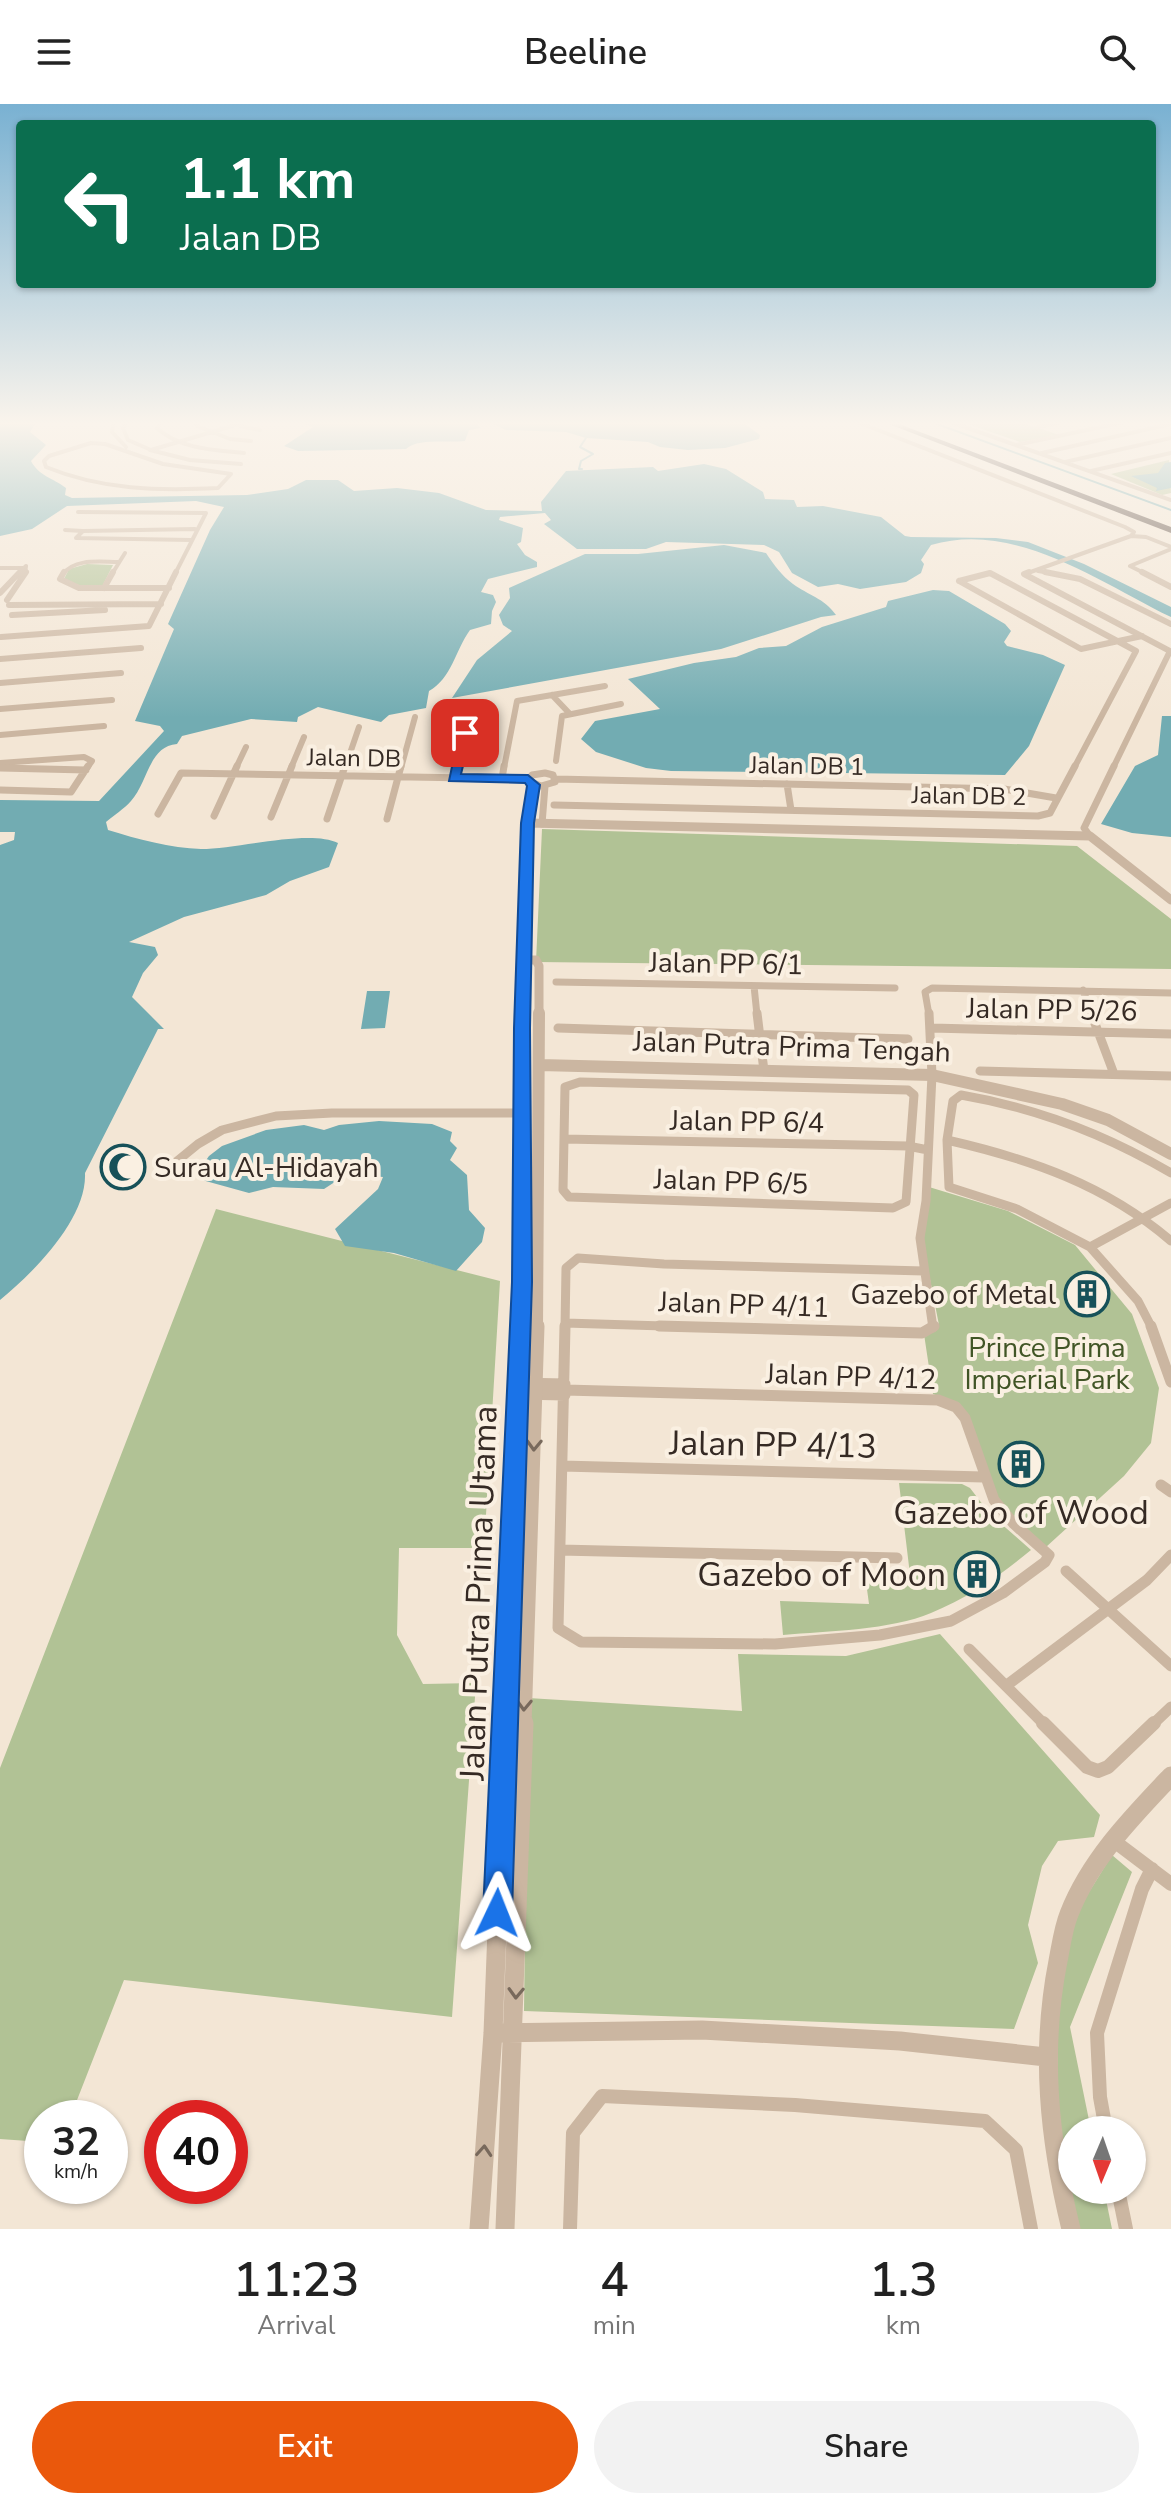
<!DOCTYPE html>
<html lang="en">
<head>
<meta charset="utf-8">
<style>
	body { margin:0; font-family:"Nunito Sans",sans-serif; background:#f2f2f2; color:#222; height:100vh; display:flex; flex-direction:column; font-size:30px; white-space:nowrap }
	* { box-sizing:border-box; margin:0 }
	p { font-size:26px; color:#767676 }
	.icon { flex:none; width:44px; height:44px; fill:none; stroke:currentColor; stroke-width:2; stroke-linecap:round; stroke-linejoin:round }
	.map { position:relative; height:2125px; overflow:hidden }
	.sheet { display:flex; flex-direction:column; background:#fff; flex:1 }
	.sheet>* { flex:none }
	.guide { position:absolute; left:16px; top:16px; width:1140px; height:168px; border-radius:8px; box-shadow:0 2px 6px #0004; background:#0b6e4f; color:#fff; overflow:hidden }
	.needle { width:52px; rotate:182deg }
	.controls { position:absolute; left:1058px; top:2012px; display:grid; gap:16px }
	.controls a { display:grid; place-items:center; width:88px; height:88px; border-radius:50%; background:#fff; box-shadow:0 2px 6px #0004; font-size:40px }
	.speed { position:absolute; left:24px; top:1996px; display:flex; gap:16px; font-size:40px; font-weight:700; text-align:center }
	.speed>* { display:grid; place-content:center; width:104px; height:104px; border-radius:50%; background:#fff; box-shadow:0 2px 6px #0004; line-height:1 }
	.speed small { font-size:20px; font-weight:400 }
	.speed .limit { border:12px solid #d22; background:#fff; color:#111 }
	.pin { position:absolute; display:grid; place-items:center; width:68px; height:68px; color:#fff; margin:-34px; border-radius:16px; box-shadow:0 4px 12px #0006 }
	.me { position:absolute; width:88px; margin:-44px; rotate:2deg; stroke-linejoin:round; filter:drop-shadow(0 0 6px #0008) }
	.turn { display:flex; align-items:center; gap:28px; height:168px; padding:0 32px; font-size:36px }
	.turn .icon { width:104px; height:104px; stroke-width:2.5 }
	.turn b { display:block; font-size:56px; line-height:68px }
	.eta { display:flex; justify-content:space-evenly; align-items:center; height:136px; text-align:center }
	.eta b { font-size:48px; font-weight:600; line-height:56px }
	.button { display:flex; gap:16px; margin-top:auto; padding:16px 32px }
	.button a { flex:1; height:92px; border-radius:48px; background:#ea580c; color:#fff; font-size:32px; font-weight:600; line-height:92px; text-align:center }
	.button a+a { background:#f2f2f2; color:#222 }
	header { display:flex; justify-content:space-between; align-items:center; height:104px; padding:0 32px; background:#fff; font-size:36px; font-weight:600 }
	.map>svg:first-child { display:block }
	.green { fill:#b1c295 }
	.water { fill:#72acb2 }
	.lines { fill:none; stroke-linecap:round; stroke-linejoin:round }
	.stream { stroke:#72acb2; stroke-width:2 }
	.minor-far5 { stroke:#cbb6a1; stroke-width:4 }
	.minor-far4 { stroke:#cbb6a1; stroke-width:6 }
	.minor-far3 { stroke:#cbb6a1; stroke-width:7 }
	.minor-far2 { stroke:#cbb6a1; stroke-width:9 }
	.minor-far1 { stroke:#cbb6a1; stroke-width:11 }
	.minor { stroke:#cbb6a1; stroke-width:14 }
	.tertiary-far3 { stroke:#cbb6a1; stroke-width:9 }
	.tertiary-far2 { stroke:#cbb6a1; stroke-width:12 }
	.tertiary-far1 { stroke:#cbb6a1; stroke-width:15 }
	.tertiary { stroke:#cbb6a1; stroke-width:19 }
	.motorway { fill:#56453b; fill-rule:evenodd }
	.oneway { stroke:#78695c }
	.route { fill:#1a73e8; stroke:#114b97; stroke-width:2 }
	.labels { text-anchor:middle; stroke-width:8; stroke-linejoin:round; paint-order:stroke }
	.far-street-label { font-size:24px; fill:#352a24; stroke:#faf0e2 }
	.street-label { font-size:28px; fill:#352a24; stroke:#faf0e2 }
	.poi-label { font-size:28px; fill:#352a24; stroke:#faf0e2; text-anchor:start }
	.park-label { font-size:28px; fill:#415526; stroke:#faf0e2 }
	.near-street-label { font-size:34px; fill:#352a24; stroke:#faf0e2 }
	.near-poi-label { font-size:34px; fill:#352a24; stroke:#faf0e2 }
</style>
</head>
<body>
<header><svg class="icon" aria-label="menu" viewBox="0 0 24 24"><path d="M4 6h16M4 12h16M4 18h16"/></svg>Beeline<svg class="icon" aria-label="search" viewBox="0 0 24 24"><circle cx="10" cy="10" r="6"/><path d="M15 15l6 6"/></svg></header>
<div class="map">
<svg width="1171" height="2125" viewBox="0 0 1171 2125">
	<rect width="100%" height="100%" fill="#f3e6d5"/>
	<!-- green -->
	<path class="green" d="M 959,317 L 1018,317 L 1059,331 L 1020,338 Z
		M 1169,356 L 1171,389 L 1162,391 L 1111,370 Z
		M 87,460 L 113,461 L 103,481 L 81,483 L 64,475 L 69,465 Z
		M 542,725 L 1077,742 L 1171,815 L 1171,865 L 536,858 Z
		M 929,1083 L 1008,1107 L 1075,1141 L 1132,1210 L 1159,1284 L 1151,1339 L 1124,1372 L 1046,1443 L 996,1396 L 955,1299 L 933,1290 L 924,1230 L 939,1221 L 921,1130 Z
		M 216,1105 L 500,1177 L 484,1444 L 399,1444 L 397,1531 L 423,1580 L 476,1579 L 452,1913 L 124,1876 L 70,2014 L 42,2014 L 42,2038 L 0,2035 L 0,1664 Z
		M 899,1379 L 962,1380 L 970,1384 L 990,1410 L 1031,1446 C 1001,1471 968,1494 931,1509 C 891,1526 828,1527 783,1531 L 780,1497 L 869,1500 L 866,1478 L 911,1479 Z
		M 940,1530 L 1100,1711 L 1094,1733 L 1058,1737 L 1042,1762 L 1028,1821 L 1038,1859 L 1014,1925 L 524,1907 L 528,1594 L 742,1607 L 738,1550 L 846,1552 Z
		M 1112,1751 L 1132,1768 L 1070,1923 L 1091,2026 L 1072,2026 L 1072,2086 L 1104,2086 L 1112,2125 L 1079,2125 L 1057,2016 L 1058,1880 L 1076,1809 Z"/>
	<!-- water -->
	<path class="water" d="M 0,317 L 37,317 L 30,328 L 46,341 L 31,357 C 39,372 53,374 66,384 L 65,391 L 72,394 L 247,391 L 288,385 L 306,376 L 338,376 L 354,387 L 397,384 L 439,389 L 486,406 L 542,407 L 541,398 L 566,367 L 653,363 L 658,367 L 704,360 L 726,365 L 763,388 L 765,395 L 794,396 L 797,403 L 823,402 L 881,413 L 905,432 L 911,433 L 996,434 L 1028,438 L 1084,460 L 1171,503 L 1171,513 C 1099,478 1015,416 931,441 L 921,456 L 924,460 L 921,469 L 906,478 L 860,485 L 838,480 L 818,483 L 792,469 L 779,448 L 764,441 L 666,438 L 646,445 L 577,445 L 544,420 L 551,416 L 545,409 L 500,413 L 499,416 L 523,424 L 521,438 L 517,440 L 525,451 L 537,458 L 537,463 L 488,475 L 481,488 L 493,491 L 496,498 L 492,507 L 491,520 L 470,526 C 455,547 452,574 429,587 L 426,604 L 389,611 L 381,618 L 318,603 L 298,613 L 297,618 L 251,615 L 182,632 L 177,640 C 149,642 148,678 131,697 C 124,705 114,711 106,718 L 108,726 C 137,735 171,744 201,745 C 237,745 309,725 338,739 L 329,763 L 290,777 L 266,791 L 184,813 L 129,838 L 155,843 L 158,851 L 143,869 L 132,893 L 164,925 L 158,925 L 85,1069 C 87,1115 34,1168 0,1196 L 0,741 L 14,736 L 15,728 L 0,728 L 0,696 L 99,697 L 164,627 L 160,622 L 135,617 L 174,525 L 168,520 L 210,426 L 224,403 L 196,397 L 67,402 L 32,425 L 0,432 Z
		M 303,317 L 741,317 L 760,331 L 759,335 L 725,344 L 688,346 L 660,343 L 648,338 L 586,334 L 566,328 L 506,326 L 487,317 L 476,319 L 481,324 L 469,326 L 465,337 C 448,339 417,334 406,345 L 298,347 L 284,342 L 313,323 L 302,319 Z
		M 1171,358 L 1171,384 L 1156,387 L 1157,384 L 1131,372 L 1158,369 L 1165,359 Z
		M 724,441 L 766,449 C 774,461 782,472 793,480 C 808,491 824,494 836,511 L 821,513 L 721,545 L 452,594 L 477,556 L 512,527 L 503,521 L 499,511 L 510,494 L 509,484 L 585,450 L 638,450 Z
		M 933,486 L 949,487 L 1005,520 L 1011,527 L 1004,538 L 1007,542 L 1043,551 L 1065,561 L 1029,642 L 1005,671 L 671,667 L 646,664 L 596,648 L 581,635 L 595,617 L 660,605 L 628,575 L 694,559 L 736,553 L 759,544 L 786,542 L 822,523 L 886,503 L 888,497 Z
		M 1162,612 L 1171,612 L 1171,733 L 1132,729 L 1101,720 L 1135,662 L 1158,651 Z
		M 367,887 L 390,887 L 385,924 L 361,925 Z
		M 379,1017 L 432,1020 L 452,1028 L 450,1037 L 457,1044 L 450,1056 L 467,1071 L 469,1106 L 485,1124 L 482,1138 L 456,1167 L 394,1149 L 345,1142 L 335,1125 L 378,1085 L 383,1073 L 347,1070 L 324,1085 L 273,1083 L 249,1089 L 202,1076 L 200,1065 L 209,1052 L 222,1042 L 266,1026 L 304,1021 L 324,1026 L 339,1021 Z"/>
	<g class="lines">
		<!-- stream -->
		<path class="stream" d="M 929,317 L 1171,406
			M 582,365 L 579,365 L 581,357 L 593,350 L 580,343 L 586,334"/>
		<!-- minor-far5 -->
		<path class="minor-far5" d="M 114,317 L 112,328 L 126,343
			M 128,317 L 123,324 L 128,336 L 151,346 L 249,317
			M 162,317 L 157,324 C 179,345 215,346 244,349
			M 196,317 L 197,322 L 230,335 L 251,337
			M 855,317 L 1125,423 L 1134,428 L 1131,432
			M 948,317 L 1171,396
			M 240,322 L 260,326
			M 1038,323 L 1068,317
			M 91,339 L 105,340 L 163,360 L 231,370 L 218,384 C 158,387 102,386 46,363 L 44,357 L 49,352 Z
			M 1016,341 L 1129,317
			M 150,346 L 190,356 L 241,360
			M 1042,349 L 1171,320
			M 1065,358 L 1171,334
			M 1091,367 L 1171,349
			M 78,408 L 206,409 L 175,470
			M 65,426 L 83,427
			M 191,436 L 76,434 L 83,427 L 195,425
			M 0,464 L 25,464
			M 1038,467 L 1056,470
			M 18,470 L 26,462
			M 25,470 L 26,462
			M 63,470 C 75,454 100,458 118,458
			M 112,470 L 125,449
			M 985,470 L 993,470
			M 1025,470 L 1131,432 L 1146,433 L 1171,443
			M 1146,470 L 1130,462 L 1171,445"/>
		<!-- minor-far4 -->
		<path class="minor-far4" d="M 64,468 L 60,475 L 79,484 L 169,484
			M 1029,468 L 1024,470 L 1170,547 L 1113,664
			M 1045,468 L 1080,475 L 1171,520
			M 1142,468 L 1171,483
			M 959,477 L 1081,545 L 1142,532
			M 959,477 L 990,469 L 1136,547 L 1074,664
			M 104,484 L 113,468
			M 0,489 L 20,468
			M 7,496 L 26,468
			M 9,501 L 161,500
			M 12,511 L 105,506
			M 1,533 L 149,522 L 176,468
			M 0,555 L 141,544
			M 0,579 L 121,569
			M 552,591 L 570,610
			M 0,605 L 112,596
			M 0,631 L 104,622
			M 556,657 L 562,612 L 621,600
			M 0,659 L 84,653 L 92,657 L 87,664
			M 0,664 L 13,664
			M 236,664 L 246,643
			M 291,664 L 304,633
			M 345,664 L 359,623
			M 401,664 L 415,613
			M 456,664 L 469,605
			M 504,664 L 517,597 L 605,582"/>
		<!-- minor-far3 -->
		<path class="minor-far3" d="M 0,664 L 86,666
			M 545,669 L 553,671 L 555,678 L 541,682 L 528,677 L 532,671 Z
			M 454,674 L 457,662
			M 502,675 L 504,662
			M 556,675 L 1004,685 L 1056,694
			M 787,680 L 791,706
			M 0,686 L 71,688 L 88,662
			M 554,701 L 1038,712 L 1050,709 L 1075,662
			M 158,710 L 181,669 L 528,675
			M 214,712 L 237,662
			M 271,713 L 292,662
			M 327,715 L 345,662
			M 387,715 L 401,662
			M 528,719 L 534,681
			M 542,720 L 545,682
			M 1090,732 L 1084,724 L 1114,662
			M 556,878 L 895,884
			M 754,882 L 757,911
			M 1083,886 L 1092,911
			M 929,911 L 925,888 L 932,884 L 1171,889"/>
		<!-- minor-far2 -->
		<path class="minor-far2" d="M 757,909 L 764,967
			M 929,909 L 932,971 L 926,1097 L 920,1134 L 933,1224
			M 1091,909 L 1114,970
			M 558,924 L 908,935
			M 932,924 L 1171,930
			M 980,967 L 1171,972
			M 580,978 L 908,986 L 914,991 L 906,1098 L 893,1104 L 569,1093 L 563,1086 L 565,983 Z
			M 564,1035 L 908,1042 L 928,1046
			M 947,1036 C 1030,1055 1106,1081 1171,1137
			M 176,1058 L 198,1040 L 222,1026 L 276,1012 L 332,1009 L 524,1009
			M 1090,1143 L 1171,1099
			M 565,1219 L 730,1224
			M 565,1224 L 566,1164 L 578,1154 L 664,1160 L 924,1167
			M 1152,1224 L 1138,1197 L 1090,1143 L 1017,1105 L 949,1083 L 947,1036 L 953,997 L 961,991 C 1037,1004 1105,1030 1171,1069"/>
		<!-- minor-far1 -->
		<path class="minor-far1" d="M 565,1222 L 558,1524 L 581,1538 L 775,1540 L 880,1531 L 951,1517 L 1003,1489 L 1045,1458 L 1049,1451 L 1014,1420 L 994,1396 L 965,1314 L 956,1303 L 938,1296 L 565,1286
			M 659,1222 L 922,1229 L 934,1222
			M 1151,1222 L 1171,1278
			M 518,1279 L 565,1280
			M 518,1290 L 565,1291
			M 562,1362 L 983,1373
			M 1161,1381 L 1171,1388
			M 560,1446 L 897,1454
			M 1066,1467 L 1171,1562
			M 969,1545 L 1045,1621
			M 1007,1581 L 1147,1476 L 1171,1451
			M 1152,1621 L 1171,1603"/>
		<!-- minor -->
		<path class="minor" d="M 1043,1619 L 1087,1663 L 1098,1667 L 1108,1663 L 1154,1619
			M 1114,1737 L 1171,1780
			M 1106,2026 L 1100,1993 L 1097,1929 L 1142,1785 L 1152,1765
			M 1118,2086 L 1126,2125
			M 570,2125 L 573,2029 L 602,1992 L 795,2001 L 985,2017 L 1016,2046 L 1031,2125"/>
		<!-- tertiary-far3 -->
		<path class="tertiary-far3" d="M 524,856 L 536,856 L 539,862 L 539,911
			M 525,911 L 528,719 L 1090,732 L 1171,796"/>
		<!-- tertiary-far2 -->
		<path class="tertiary-far2" d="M 540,961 L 932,971 L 1062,1000 L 1108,1016 L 1171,1050
			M 519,1224 L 525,909
			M 537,1224 L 539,909"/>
		<!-- tertiary-far1 -->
		<path class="tertiary-far1" d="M 505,1621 L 519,1222
			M 524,1621 L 537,1222"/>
		<!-- tertiary -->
		<path class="tertiary" d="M 493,1929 L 702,1926 L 900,1937 L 1046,1953
			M 479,2125 L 493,1929 L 505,1619
			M 505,2125 L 524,1619
			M 1071,2125 C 1049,2036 1040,1948 1058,1857 C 1061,1842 1063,1825 1069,1810 C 1090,1756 1132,1713 1171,1672"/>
		<!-- motorway -->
		<path class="motorway" d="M 881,317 L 891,317 L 1171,423 L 1171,429 Z"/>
	</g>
	<!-- one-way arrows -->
	<defs><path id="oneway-chevron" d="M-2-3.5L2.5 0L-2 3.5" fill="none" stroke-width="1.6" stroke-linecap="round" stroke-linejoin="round" transform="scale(2)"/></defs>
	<g class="oneway">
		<use href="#oneway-chevron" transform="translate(534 1341) rotate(92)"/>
		<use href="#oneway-chevron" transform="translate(524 1601) rotate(92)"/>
		<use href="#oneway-chevron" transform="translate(516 1889) rotate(92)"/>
		<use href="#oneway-chevron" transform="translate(484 2047) rotate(-86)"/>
	</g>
	<!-- sky -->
	<linearGradient id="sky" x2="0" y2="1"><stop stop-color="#79b1d2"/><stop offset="0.52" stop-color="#faf4ec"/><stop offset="1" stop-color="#faf4ec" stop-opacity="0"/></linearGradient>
	<rect width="1171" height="614" fill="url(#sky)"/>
	<!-- route -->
	<path class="route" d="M 465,626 L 471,629 L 461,670 L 528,671 L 540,681 L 534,719 L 530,924 L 532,1178 L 512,1809 L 508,1820 L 497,1824 L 487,1820 L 483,1809 L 512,1178 L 514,924 L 521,719 L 527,682 L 525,679 L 449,677 L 459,629 Z"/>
	<!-- icons -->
	<defs>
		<g id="mosque-ring" transform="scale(2.3)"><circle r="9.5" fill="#faf0e2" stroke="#175159" stroke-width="1.5"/><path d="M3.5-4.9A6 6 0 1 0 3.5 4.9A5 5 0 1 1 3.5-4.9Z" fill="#175159"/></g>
		<g id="building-ring" transform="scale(2.3)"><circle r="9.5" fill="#faf0e2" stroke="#175159" stroke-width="1.5"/><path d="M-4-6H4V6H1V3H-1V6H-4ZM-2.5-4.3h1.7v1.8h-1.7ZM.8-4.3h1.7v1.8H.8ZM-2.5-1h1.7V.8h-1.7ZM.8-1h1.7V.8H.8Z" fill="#175159"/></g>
	</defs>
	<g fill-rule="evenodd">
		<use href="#mosque-ring" x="123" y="1063"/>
		<use href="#building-ring" x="1087" y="1190"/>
		<use href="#building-ring" x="1021" y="1360"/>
		<use href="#building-ring" x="977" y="1470"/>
	</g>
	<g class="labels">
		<!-- far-street labels -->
		<g class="far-street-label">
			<text transform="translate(354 654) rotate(1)" y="8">Jalan DB</text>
			<text transform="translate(807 662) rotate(1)" y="8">Jalan DB 1</text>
			<text transform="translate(969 692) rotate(1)" y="8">Jalan DB 2</text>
		</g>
		<!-- street labels -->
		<g class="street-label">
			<text transform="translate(726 859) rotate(1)" y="10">Jalan PP 6/1</text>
			<text transform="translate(1052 905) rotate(1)" y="10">Jalan PP 5/26</text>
			<text transform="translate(792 942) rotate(2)" y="10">Jalan Putra Prima Tengah</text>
			<text transform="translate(747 1017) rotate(1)" y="10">Jalan PP 6/4</text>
			<text transform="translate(731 1077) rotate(2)" y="10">Jalan PP 6/5</text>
			<text transform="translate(744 1200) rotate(2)" y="10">Jalan PP 4/11</text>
			<text transform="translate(851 1272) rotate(2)" y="10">Jalan PP 4/12</text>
		</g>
		<!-- poi labels -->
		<g class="poi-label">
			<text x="154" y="1073">Surau Al-Hidayah</text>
			<text x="1056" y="1200" text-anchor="end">Gazebo of Metal</text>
		</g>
		<!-- park labels -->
		<g class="park-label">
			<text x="1047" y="1253">Prince Prima<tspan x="1047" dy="32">Imperial Park</tspan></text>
		</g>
		<!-- near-street labels -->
		<g class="near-street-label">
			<text transform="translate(773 1340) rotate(1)" y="12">Jalan PP 4/13</text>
			<text transform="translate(478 1489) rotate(-88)" y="12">Jalan Putra Prima Utama</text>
		</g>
		<!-- near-poi labels -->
		<g class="near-poi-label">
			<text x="1021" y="1420">Gazebo of Wood</text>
			<text x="946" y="1482" text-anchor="end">Gazebo of Moon</text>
		</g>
	</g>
</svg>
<div class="controls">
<a><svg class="needle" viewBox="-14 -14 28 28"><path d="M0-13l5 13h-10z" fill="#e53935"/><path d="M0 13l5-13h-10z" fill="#767676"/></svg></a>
</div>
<div class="speed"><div>32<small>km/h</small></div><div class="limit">40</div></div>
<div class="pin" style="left:465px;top:629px;background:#d93025"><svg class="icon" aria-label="arrive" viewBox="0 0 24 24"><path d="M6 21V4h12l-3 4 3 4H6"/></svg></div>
<svg class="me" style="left:497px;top:1809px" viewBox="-20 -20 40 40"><path d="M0-17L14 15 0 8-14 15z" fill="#1a73e8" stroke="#fff" stroke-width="4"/></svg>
<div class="guide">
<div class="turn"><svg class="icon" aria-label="left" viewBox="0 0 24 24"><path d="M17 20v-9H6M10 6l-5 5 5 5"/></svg><div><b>1.1 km</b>Jalan DB</div></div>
</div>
</div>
<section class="sheet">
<div class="eta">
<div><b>11:23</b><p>Arrival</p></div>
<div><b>4</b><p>min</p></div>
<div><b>1.3</b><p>km</p></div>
</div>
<div class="button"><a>Exit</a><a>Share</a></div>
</section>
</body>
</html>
